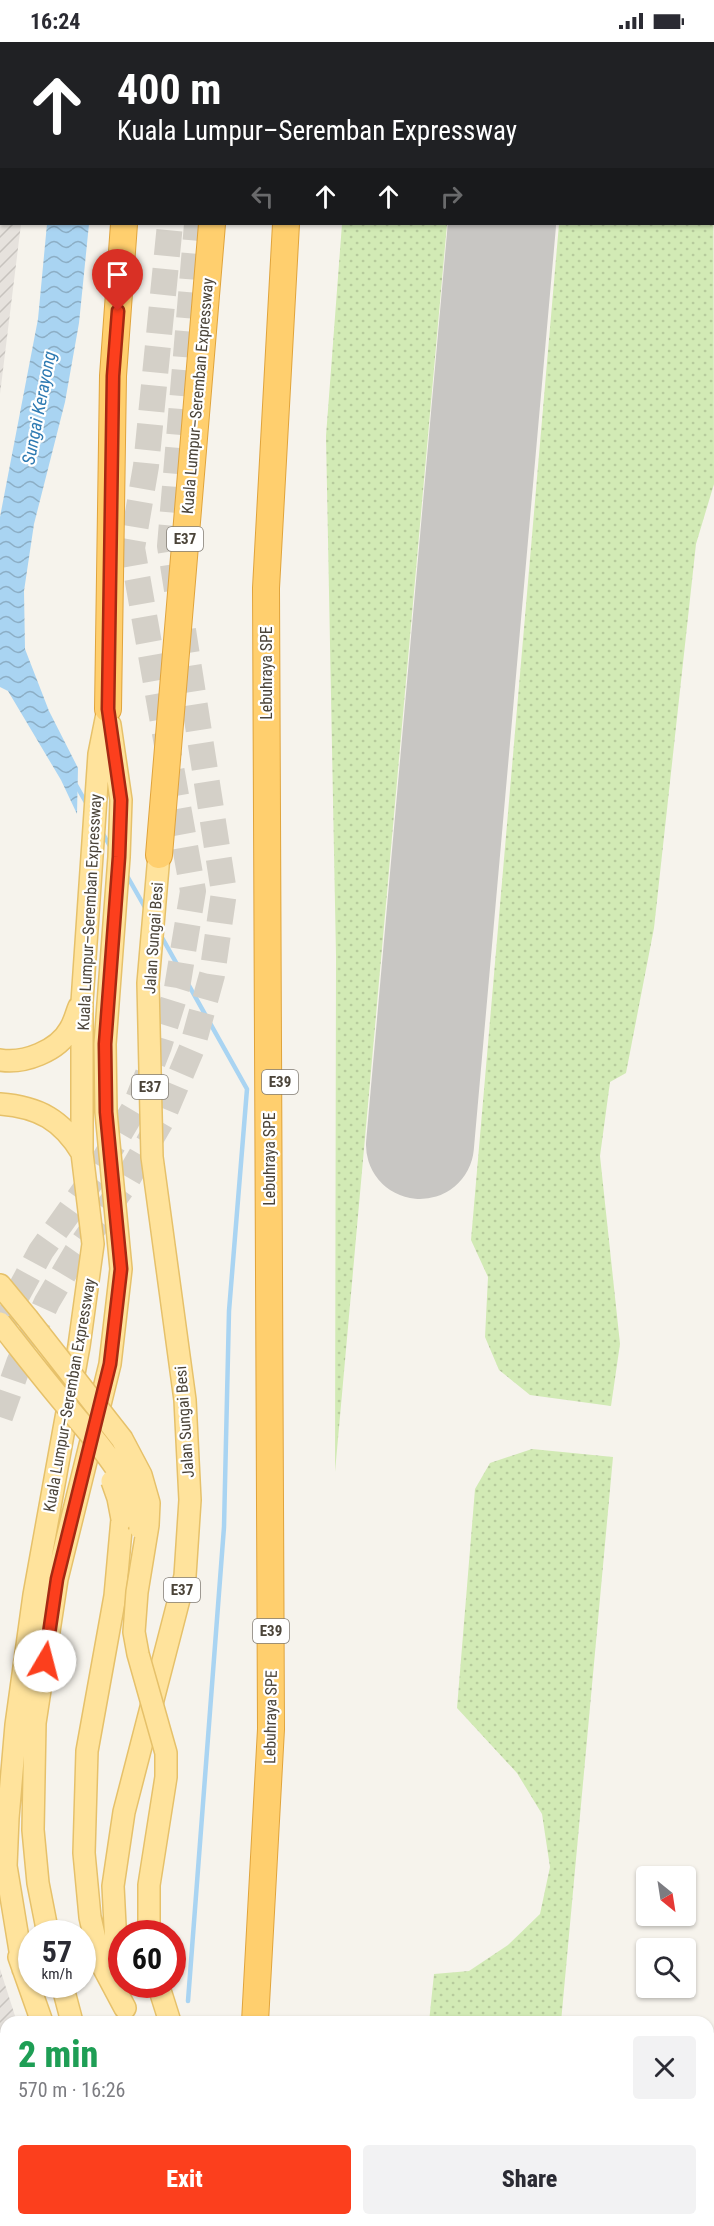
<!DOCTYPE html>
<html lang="en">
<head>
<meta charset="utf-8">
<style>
	body { margin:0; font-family:"Roboto Condensed",sans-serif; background:#f2f2f3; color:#2b2b33; height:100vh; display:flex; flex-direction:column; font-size:22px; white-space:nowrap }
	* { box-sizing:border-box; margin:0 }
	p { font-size:20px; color:#7c7c81 }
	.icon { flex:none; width:33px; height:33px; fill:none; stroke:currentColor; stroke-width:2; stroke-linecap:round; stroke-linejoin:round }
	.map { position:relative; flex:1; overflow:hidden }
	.panel { position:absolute; left:0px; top:1974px; width:714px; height:210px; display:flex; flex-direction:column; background:#fff; border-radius:18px 18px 0 0; box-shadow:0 2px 4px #0004 }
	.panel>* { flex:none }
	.guide { position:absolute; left:0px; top:0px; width:714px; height:183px; box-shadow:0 2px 4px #0004; background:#202124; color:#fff; overflow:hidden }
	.needle { width:39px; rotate:150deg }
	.tools { position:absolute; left:636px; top:1824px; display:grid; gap:12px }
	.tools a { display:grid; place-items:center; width:60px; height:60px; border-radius:6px; background:#fff; box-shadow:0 2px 4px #0004; font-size:30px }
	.speed { position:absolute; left:18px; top:1878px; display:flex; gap:12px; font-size:30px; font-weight:700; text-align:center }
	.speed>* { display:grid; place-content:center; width:78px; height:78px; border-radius:50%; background:#fff; box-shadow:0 2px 4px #0004; line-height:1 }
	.speed small { font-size:15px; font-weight:400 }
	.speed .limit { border:9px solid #d22; background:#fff; color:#111 }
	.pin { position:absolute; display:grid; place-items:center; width:51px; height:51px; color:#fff; margin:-62px -26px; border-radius:50% 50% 50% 0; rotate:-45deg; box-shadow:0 0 6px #0007 }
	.pin .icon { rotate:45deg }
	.me { position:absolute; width:66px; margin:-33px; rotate:8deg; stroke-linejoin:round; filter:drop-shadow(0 0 4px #0008) }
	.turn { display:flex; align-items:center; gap:21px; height:126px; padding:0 18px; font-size:27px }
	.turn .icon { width:78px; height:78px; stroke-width:2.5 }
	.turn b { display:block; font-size:42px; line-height:51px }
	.lanes { display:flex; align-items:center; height:57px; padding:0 18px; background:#0003; justify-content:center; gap:30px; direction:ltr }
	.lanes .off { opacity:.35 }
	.round { display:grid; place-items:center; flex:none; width:63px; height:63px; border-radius:6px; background:#f2f2f3 }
	.head { display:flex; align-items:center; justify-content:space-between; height:102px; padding:0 18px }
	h1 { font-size:36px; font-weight:800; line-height:45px; color:#1e9e55 }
	.primary-button { display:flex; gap:12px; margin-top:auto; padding:12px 18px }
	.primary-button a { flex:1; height:69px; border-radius:6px; background:#fc3f1d; color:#fff; font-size:24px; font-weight:800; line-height:69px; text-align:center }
	.primary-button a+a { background:#f2f2f3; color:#2b2b33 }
	.status { display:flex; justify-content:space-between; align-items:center; height:42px; padding:0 30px; background:#fff; direction:ltr }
	.status svg { height:16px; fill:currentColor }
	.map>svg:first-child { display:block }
	.industrial { fill:url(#industrial-furrows) }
	.grass { fill:url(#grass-dots) }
	.forest { fill:url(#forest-firs) }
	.water { fill:url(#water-waves) }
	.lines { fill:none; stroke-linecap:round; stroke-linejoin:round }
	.stream { stroke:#a9d4f2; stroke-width:4.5 }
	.runway { stroke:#c8c6c3; stroke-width:108 }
	.highway-tunnel { stroke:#d4d0c8; stroke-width:26; stroke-dasharray:26 13; stroke-linecap:butt }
	.major-casing { stroke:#e6c16a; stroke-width:24 }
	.highway-casing { stroke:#e0a43c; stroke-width:28 }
	.major { stroke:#ffe39c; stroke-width:21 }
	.highway { stroke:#ffcf6e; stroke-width:26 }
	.major-bridge-casing { stroke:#e6c16a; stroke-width:24; stroke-linecap:butt }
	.major-bridge { stroke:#ffe39c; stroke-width:21 }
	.route-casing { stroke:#a42913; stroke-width:15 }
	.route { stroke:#fc3f1d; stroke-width:10 }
	.labels { text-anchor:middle; stroke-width:4.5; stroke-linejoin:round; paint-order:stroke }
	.shield { fill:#fff; stroke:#817c74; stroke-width:1.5 }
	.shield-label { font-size:15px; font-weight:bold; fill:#4b4439 }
	.street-label { font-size:16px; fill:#4b4439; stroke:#fff }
	.water-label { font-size:18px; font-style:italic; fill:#2e7ab2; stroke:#fff }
</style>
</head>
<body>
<div class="status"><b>16:24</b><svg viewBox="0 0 49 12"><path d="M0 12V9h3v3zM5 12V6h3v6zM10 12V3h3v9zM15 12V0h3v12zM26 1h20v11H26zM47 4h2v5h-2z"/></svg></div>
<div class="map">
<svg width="714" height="2184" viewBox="0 0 714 2184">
	<defs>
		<pattern id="industrial-furrows" width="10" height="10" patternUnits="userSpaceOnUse" patternTransform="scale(1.5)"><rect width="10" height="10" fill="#e6e2dd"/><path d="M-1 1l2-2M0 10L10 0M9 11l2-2" fill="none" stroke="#c7c3be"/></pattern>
		<pattern id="grass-dots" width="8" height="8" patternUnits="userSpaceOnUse" patternTransform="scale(1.5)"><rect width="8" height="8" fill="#d2eab5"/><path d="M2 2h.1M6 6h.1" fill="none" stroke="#b6ca9c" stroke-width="1.8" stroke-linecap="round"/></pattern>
		<pattern id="forest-firs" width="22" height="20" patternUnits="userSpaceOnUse" patternTransform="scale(1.5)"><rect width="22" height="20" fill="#d2eab5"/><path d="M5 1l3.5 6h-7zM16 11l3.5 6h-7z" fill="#b6ca9c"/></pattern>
		<pattern id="water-waves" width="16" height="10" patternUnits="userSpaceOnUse" patternTransform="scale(1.5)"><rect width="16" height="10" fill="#a9d4f2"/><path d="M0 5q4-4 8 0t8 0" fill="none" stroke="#8caec5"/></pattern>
	</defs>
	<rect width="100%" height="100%" fill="#f6f3ec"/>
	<!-- industrial -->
	<path class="industrial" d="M 0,0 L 44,0 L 2,2 L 2,182 L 21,182 L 0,352 Z
		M 0,1927 L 17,1980 L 6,1980 L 6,2178 L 127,2178 L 131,2184 L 0,2184 Z"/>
	<!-- grass -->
	<path class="grass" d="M 713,4 L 714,442 L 696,502 L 654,886 L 626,1031 L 610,1040 L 600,1114 L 620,1302 L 611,1364 L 530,1353 L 499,1328 L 485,1295 L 488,1235 L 471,1198 L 559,182 L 712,182 Z
		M 342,182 L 447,182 L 335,1430 L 336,914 L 326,394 Z
		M 532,1407 L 613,1415 L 561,1980 L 429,1980 L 434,1932 L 469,1929 L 508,1903 L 540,1872 L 550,1825 L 542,1772 L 517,1731 L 457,1666 L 475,1447 L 490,1421 Z
		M 440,2178 L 569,2178 L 570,2184 L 441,2184 Z"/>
	<!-- forest -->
	<path class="forest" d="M 714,2108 L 714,2169 L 708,2172 L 708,2113 Z"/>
	<!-- water -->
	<path class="water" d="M 47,182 L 89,182 L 79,281 L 65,360 L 34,482 L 24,549 L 25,607 L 49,669 L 78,726 L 77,772 L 61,738 L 8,649 L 0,645 L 0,475 L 38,277 Z"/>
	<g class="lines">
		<!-- stream -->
		<path class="stream" d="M 76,743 L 88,764
			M 102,790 L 111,806
			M 126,832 L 147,869
			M 160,892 L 247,1047 L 229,1269 L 224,1485 L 188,1959"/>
		<!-- runway -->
		<path class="runway" d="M 518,2 L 518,0
			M 420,1103 L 502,182"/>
		<!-- highway-tunnel -->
		<path class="highway-tunnel" d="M 209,2 L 209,0
			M 177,548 L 170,504 L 197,182
			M 0,1291 L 15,1257 L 41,1209 L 94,1135 L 135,1065 L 159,1004 L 177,946 L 193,849 L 132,506 L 146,424 L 170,182
			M 0,1375 L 19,1321 L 47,1260 L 76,1211 L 124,1143 L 161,1079 L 192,1006 L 212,933 L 224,850 L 183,588"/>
		<!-- major casing -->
		<g class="major-casing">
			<path id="major" d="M 0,1018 C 24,1022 58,1009 70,987 C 74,981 76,972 79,965
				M 0,1062 C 39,1065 62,1078 82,1111
				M 0,1243 L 28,1277
				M 122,1477 L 115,1554 L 87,1709 L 84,1811 L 90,1875 L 100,1919 L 125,1966
				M 48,1892 L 38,1841 L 33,1788 L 35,1681 L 57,1537 L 110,1322 L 121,1227 L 106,1070 L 105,1002 L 119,815 L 121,758 L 110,683
				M 19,1915 L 42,1980
				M 23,1927 L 6,1824 L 8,1776 L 16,1683 L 34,1553 L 79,1304 L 93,1202 L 82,1111 L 82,960 L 99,712 L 108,667
				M 122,1940 L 116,1903 L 113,1844 L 124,1770 L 185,1534 L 190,1458 L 185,1358 L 152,1115 L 148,941 L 159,813
				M 62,1942 L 72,1980
				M 158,1942 L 170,1980
				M 180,2178 L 185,2184
				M 238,2178 L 243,2184"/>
		</g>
		<!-- highway casing -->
		<g class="highway-casing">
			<path id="highway" d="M 136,2 L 136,0
				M 185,2 L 186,0
				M 227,2 L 227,0
				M 300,2 L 300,0
				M 108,667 L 113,334 L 124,182
				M 159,813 L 212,182
				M 255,1980 L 271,1687 L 266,546 L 286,182
				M 138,2184 L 145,2178"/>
		</g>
		<!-- major -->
		<use href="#major" class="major"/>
		<!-- highway -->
		<use href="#highway" class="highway"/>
		<!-- major-bridge casing -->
		<g class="major-bridge-casing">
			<path id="major-bridge" d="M 28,1277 L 122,1397 L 141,1433 L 149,1461 L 148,1483 L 137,1550 L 134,1590 L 138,1612 L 166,1711 L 166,1735 L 149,1843 L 149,1892
				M 0,1281 C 23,1310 46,1340 70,1368 C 99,1403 134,1439 140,1486
				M 112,1439 L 118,1456 L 122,1477"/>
		</g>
		<!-- major-bridge -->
		<use href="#major-bridge" class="major-bridge"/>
	</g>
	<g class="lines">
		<!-- route casing -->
		<g class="route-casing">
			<path id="route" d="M 45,1619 L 57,1537 L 110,1322 L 121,1227 L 106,1070 L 105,1002 L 119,815 L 121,758 L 108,667 L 113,334 L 118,269"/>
		</g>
		<!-- route -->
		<use href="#route" class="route"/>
	</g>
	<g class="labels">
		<!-- shield labels -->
		<g class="shield">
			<rect x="167" y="485" width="36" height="24" rx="4.5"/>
			<rect x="262" y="1028" width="36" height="24" rx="4.5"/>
			<rect x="132" y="1033" width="36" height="24" rx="4.5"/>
			<rect x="164" y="1536" width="36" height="24" rx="4.5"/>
			<rect x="253" y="1577" width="36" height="24" rx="4.5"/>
		</g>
		<g class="shield-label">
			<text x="185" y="502">E37</text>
			<text x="280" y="1045">E39</text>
			<text x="150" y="1050">E37</text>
			<text x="182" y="1553">E37</text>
			<text x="271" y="1594">E39</text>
		</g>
		<!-- street labels -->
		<g class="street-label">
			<text transform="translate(197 354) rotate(-85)" y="6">Kuala Lumpur–Seremban Expressway</text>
			<text transform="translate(266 631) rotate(-90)" y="6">Lebuhraya SPE</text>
			<text transform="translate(89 870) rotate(-87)" y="6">Kuala Lumpur–Seremban Expressway</text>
			<text transform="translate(153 896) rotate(-86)" y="6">Jalan Sungai Besi</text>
			<text transform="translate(269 1117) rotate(-90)" y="6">Lebuhraya SPE</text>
			<text transform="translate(69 1353) rotate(-80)" y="6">Kuala Lumpur–Seremban Expressway</text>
			<text transform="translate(184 1380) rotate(-94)" y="6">Jalan Sungai Besi</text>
			<text transform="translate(270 1675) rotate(-89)" y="6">Lebuhraya SPE</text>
		</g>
		<!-- water labels -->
		<g class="water-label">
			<text transform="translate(39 366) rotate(-79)" y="6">Sungai Kerayong</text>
		</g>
	</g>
</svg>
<div class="tools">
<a><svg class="needle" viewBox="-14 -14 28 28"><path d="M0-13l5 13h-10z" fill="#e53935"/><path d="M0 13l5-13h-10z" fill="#7c7c81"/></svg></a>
<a><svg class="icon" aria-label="search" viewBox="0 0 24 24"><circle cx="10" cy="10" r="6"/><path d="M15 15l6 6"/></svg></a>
</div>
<div class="speed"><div>57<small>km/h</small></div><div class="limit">60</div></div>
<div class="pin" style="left:118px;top:269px;background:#d93025"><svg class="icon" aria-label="arrive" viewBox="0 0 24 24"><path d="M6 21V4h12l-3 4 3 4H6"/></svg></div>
<svg class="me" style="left:45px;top:1619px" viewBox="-20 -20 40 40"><circle r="19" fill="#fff"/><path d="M0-13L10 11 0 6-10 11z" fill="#fc3f1d"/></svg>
<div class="guide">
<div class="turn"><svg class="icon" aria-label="ahead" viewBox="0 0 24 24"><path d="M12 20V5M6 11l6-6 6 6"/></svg><div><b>400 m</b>Kuala Lumpur–Seremban Expressway</div></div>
<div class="lanes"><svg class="icon off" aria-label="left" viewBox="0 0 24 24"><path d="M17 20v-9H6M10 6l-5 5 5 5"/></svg><svg class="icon" aria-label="ahead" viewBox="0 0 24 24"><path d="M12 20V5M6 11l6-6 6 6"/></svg><svg class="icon" aria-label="ahead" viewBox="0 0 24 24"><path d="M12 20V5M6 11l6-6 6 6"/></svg><svg class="icon off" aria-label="right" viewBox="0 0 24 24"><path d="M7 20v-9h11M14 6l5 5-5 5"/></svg></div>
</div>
<section class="panel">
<div class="head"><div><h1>2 min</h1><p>570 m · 16:26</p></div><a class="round"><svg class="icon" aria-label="close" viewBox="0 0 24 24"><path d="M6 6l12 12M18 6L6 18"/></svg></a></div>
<div class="primary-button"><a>Exit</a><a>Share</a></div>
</section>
</div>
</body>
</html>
